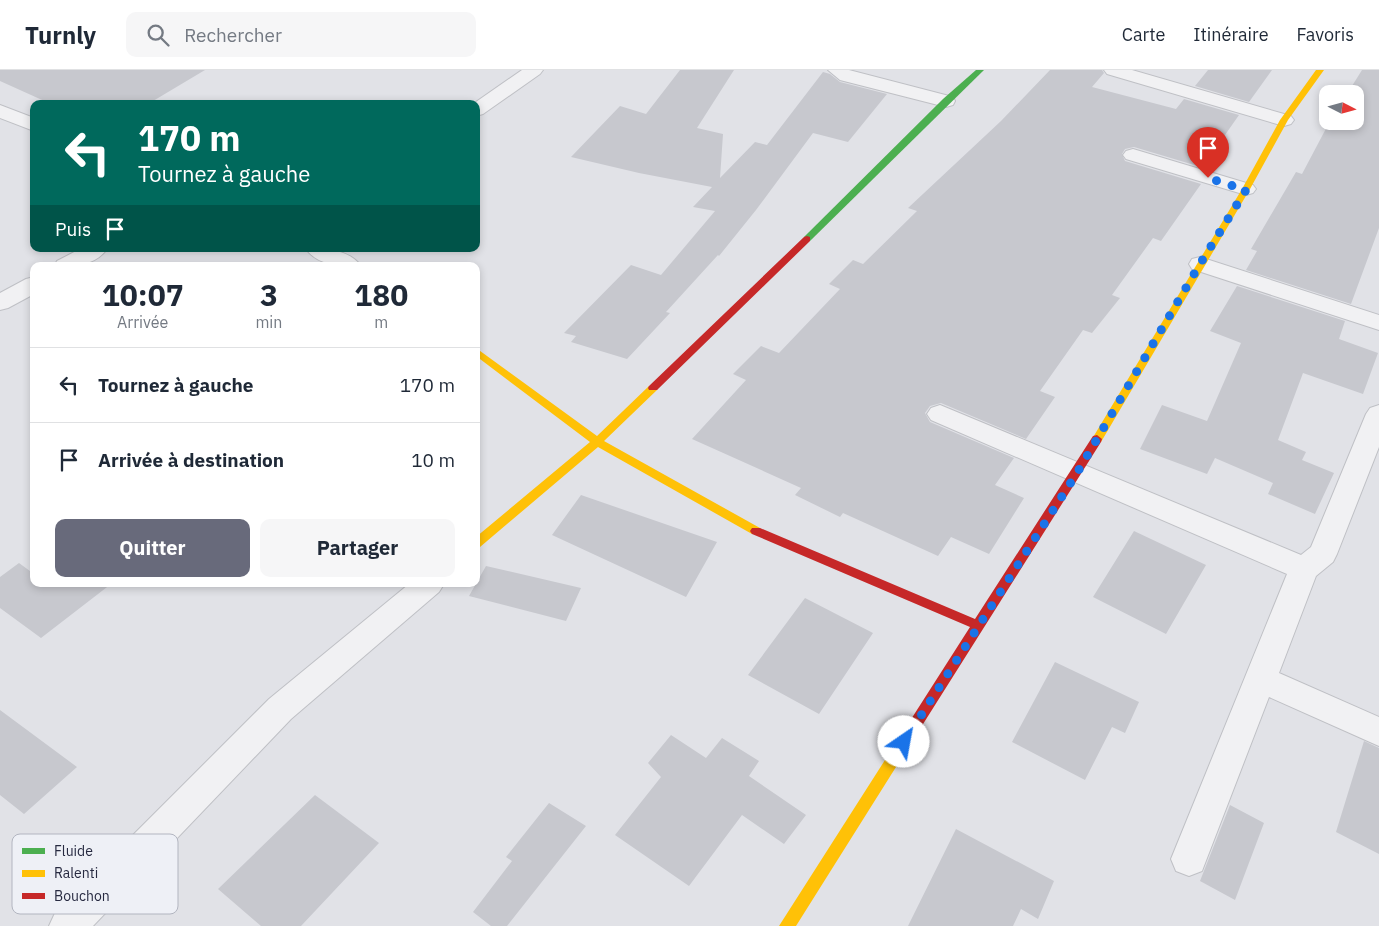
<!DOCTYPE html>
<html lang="fr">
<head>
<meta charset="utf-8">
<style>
	body { margin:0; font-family:"IBM Plex Sans",sans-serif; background:#f6f6f7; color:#1f2937; height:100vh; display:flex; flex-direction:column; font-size:19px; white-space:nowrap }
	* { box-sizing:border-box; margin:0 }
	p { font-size:16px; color:#747a83 }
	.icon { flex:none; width:28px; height:28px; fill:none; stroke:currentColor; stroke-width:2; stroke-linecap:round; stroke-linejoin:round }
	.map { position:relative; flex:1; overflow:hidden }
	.panel { position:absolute; left:30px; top:192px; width:450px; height:325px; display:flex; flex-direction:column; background:#fff; border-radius:10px; box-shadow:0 2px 8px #0003 }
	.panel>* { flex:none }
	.hud { position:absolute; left:30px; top:30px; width:450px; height:152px; border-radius:10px; box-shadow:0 2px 8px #0003; background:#00695c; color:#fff; overflow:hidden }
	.needle { width:32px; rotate:96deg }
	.controls { position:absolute; left:1319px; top:15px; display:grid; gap:10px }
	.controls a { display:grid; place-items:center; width:45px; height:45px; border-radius:10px; background:#fff; box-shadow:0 2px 8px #0003; font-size:25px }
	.pin { position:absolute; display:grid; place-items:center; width:42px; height:42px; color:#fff; margin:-51px -21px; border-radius:50% 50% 50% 0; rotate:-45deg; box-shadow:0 0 5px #0007 }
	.pin .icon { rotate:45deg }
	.me { position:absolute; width:55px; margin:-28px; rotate:33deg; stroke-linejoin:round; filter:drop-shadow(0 0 4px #0008) }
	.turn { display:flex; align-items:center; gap:18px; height:105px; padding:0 25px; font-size:22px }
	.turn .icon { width:65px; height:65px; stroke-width:2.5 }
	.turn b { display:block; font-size:35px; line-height:42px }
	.then { display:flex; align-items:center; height:48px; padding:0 25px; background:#0003; gap:10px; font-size:19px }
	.eta { display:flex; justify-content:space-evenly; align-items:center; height:85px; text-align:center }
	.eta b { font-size:30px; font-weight:800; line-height:35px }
	.action { display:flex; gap:10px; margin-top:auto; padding:10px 25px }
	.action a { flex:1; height:58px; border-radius:10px; background:#686a7b; color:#fff; font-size:20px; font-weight:800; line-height:58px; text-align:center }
	.action a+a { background:#f6f6f7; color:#1f2937 }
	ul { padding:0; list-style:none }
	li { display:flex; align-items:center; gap:15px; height:75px; padding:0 25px; border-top:1px solid #e0e1e3 }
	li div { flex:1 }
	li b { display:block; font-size:19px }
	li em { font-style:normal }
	header { display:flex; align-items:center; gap:30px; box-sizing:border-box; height:70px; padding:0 25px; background:#fff; border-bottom:1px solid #e0e1e3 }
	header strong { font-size:24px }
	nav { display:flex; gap:28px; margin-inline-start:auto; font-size:18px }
	.search { width:350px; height:45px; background:#f6f6f7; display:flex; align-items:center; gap:12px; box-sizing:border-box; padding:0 18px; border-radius:10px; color:#747a83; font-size:19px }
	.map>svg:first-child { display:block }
	.building { fill:#c7c8ce }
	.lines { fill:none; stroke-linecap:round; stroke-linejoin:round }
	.street-casing { stroke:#bfc0c5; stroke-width:2 }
	.street { fill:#f1f1f3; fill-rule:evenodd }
	.fast { fill:#4caf50; fill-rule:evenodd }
	.slow { fill:#ffc107; fill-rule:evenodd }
	.jam { fill:#c62828; fill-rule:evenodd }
	.route { stroke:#1a73e8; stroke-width:9; stroke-dasharray:0 16.2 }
	.key { fill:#eef0f6; stroke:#b2b5c0; stroke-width:1 }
	.key-label { font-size:14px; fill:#272a41 }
</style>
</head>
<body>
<header>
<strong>Turnly</strong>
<div class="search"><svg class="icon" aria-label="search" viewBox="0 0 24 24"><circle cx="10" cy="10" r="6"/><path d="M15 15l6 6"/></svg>Rechercher</div>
<nav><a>Carte</a><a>Itinéraire</a><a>Favoris</a></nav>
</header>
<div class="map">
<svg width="1379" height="856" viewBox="0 0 1379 856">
	<rect width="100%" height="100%" fill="#e1e2e7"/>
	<!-- building -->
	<path class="building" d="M 0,0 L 205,0 L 148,34 L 51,34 L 0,11 Z
		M 680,0 L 734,0 L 697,58 L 723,64 L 720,108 L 755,72 L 767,75 L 823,2 L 830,4 L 840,12 L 887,24 L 848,72 L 813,63 L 756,140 L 719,186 L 718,185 L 666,242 L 670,243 L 627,289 L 571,272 L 576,266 L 564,263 L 631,195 L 661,205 L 715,141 L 693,137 L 712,117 L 639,103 L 571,87 L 620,36 L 646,44 Z
		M 1050,0 L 1102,0 L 1104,3 L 1092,17 L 1176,39 L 1184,29 L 1239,45 L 1218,75 L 1227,77 L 1211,100 L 1134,77 L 1125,79 L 1122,84 L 1125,91 L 1201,114 L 1161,171 L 1153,168 L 1112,225 L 1120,228 L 1092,263 L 1083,260 L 1040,321 L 1055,327 L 1026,369 L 941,333 L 930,336 L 925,343 L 930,352 L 1014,388 L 995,415 L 1024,428 L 989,484 L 951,467 L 938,486 L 843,443 L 840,447 L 795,425 L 801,418 L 692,369 L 746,310 L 733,304 L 761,276 L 779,283 L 840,219 L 829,214 L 853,190 L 863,194 L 917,141 L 908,138 L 1001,51 Z
		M 1208,0 L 1272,0 L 1249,32 L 1195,16 Z
		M 1362,0 L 1379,0 L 1379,158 L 1351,234 L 1246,200 L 1257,181 L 1251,179 L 1296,102 L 1302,104 L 1330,51 L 1355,51 L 1355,24 L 1347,24 Z
		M 1237,216 L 1345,251 L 1339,269 L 1378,283 L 1363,324 L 1303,303 L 1278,370 L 1306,382 L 1302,390 L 1334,403 L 1315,444 L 1268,424 L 1273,413 L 1215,388 L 1207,404 L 1140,379 L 1162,335 L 1207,351 L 1241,273 L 1210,261 Z
		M 581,425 L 717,472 L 686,527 L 552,465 Z
		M 1134,461 L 1206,495 L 1166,564 L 1093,527 Z
		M 19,493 L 34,504 L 34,514 L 111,514 L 41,568 L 0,538 L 0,507 Z
		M 486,496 L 581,518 L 566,551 L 469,526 Z
		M 805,528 L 873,563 L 819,644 L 748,605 Z
		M 1055,592 L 1139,632 L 1125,663 L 1112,657 L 1085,710 L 1012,672 Z
		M 0,640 L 77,697 L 24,744 L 0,725 Z
		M 671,665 L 706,688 L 722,668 L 759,691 L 749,706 L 806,745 L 784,774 L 742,745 L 689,816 L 615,765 L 661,707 L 648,693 Z
		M 1364,671 L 1379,678 L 1379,784 L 1336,762 Z
		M 315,725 L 379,773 L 301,856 L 261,856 L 218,819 Z
		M 549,733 L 586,756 L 507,856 L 491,856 L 473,842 L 512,791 L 506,787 Z
		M 1230,735 L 1264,753 L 1235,830 L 1200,811 Z
		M 956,759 L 1054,811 L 1038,849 L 1021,839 L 1013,856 L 908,856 Z"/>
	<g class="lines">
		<!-- street casing -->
		<g class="street-casing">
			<path id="street" d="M 522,0 L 543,0 L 540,4 L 483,44 L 476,46 L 476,34 L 473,34 Z
				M 828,0 L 849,0 L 953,27 L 955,31 L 953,35 L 946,37 L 840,10 Z
				M 1104,0 L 1132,0 L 1291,46 L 1294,50 L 1291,54 L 1284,56 L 1277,54 L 1107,4 Z
				M 0,35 L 34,48 L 34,61 L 0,48 Z
				M 1133,79 L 1253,115 L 1256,119 L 1253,123 L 1246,125 L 1126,89 L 1123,85 L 1126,81 Z
				M 80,179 L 107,179 C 95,196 72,197 54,196 L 57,191 Z
				M 306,179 C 324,178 349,179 361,196 C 343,197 318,196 306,179 Z
				M 1200,187 L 1379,245 L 1379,260 L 1192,199 L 1189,194 L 1192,189 Z
				M 34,207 L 34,224 L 8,238 L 0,240 L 0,223 L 26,209 Z
				M 940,335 L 1301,485 L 1311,477 L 1366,344 L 1370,338 L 1379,335 L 1379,377 L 1337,484 L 1333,492 L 1316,506 L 1279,603 L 1379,647 L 1379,676 L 1269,627 L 1202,801 L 1189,806 L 1176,801 L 1171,789 L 1287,504 L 931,350 L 927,344 L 931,338 Z
				M 409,514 L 444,514 L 439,522 L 291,649 L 93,856 L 49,856 L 55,843 L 269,629 Z"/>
		</g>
		<!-- street -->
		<use href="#street" class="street"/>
		<!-- fast -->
		<path class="fast" d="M 976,0 L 984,0 L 810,171 L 804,171 L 804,167 L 943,29 Z"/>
		<!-- slow -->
		<path class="slow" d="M 1316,0 L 1324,0 L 1288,50 L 1250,119 L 1101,372 L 1093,372 L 1092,369 L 1242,119 L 1280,50 Z
			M 476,278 L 597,366 L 649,316 L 657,316 L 658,318 L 657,320 L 604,371 L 760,458 L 762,461 L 760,464 L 752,464 L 598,377 L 480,477 L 476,478 L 476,467 L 590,372 L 476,286 Z
			M 913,652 L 918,654 L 920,658 L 918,662 L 796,856 L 779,856 L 908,654 Z"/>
		<!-- jam -->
		<path class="jam" d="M 807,166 L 810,167 L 810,171 L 657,320 L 649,320 L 648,318 L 649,316 L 804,167 Z
			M 1097,365 L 1102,369 L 1101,372 L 918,662 L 913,664 L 908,662 L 906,658 L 908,654 L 970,557 L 752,464 L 750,461 L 752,458 L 760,458 L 975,549 L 1093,366 Z"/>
	</g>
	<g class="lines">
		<!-- route -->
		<path class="route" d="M 904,672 L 1077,403 L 1200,194 L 1246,120 L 1208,108"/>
	</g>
	<!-- legend -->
	<rect x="12" y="764" width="166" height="80" rx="8" class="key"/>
	<rect x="22" y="778" width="23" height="6" fill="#4caf50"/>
	<rect x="22" y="800" width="23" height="7" fill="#ffc107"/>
	<rect x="22" y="823" width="23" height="6" fill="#c62828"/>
	<g class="key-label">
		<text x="54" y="786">Fluide</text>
		<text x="54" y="808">Ralenti</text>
		<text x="54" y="831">Bouchon</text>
	</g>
</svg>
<div class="controls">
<a><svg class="needle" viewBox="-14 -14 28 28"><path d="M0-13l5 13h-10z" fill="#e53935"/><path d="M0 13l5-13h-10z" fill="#747a83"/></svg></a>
</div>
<div class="pin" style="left:1208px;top:108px;background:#d93025"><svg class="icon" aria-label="arrive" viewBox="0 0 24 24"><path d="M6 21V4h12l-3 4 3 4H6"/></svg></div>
<svg class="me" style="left:904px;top:672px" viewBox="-20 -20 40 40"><circle r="19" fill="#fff"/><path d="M0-13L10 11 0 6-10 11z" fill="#1a73e8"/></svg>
<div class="hud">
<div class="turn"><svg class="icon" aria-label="left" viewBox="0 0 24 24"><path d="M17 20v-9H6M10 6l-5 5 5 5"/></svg><div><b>170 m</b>Tournez à gauche</div></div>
<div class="then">Puis<svg class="icon" aria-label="arrive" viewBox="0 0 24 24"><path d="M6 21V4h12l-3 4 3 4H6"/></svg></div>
</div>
<section class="panel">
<div class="eta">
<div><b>10:07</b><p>Arrivée</p></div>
<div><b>3</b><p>min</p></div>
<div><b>180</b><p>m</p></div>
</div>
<ul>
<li><svg class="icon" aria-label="left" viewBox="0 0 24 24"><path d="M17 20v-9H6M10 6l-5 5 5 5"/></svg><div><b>Tournez à gauche</b></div><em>170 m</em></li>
<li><svg class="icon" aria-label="arrive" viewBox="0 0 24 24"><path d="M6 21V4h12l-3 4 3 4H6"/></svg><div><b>Arrivée à destination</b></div><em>10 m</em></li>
</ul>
<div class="action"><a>Quitter</a><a>Partager</a></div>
</section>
</div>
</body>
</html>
